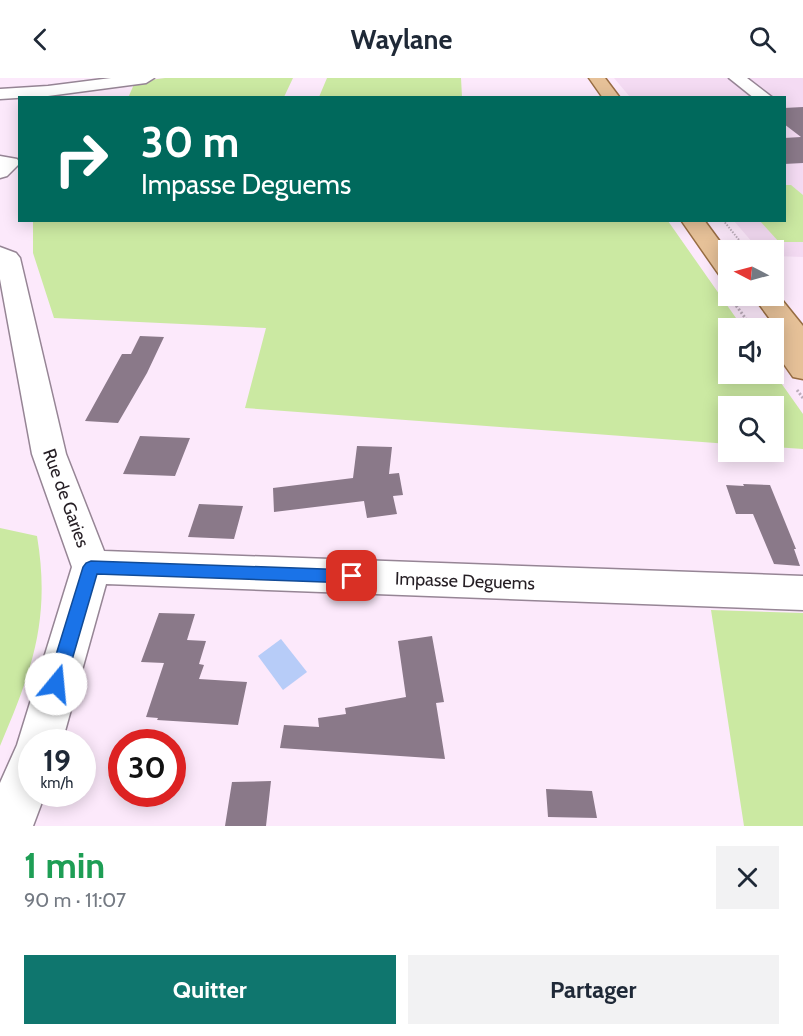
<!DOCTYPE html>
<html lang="fr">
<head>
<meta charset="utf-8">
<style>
	body { margin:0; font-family:Cabin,sans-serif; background:#f2f2f3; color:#1f2937; height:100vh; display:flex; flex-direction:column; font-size:22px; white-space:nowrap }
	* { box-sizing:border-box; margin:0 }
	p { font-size:20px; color:#747a83 }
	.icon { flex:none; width:33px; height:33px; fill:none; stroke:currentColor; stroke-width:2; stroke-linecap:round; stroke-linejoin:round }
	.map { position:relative; height:748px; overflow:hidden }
	.side { display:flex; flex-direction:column; background:#fff; flex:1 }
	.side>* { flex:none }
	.hud { position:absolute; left:18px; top:18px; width:768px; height:126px; border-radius:0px; box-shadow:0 3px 15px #0003; background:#00695c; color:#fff; overflow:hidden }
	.needle { width:39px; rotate:276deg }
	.fabs { position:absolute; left:718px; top:162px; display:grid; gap:12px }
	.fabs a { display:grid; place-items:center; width:66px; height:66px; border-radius:0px; background:#fff; box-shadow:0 3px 15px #0003; font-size:30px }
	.speed { position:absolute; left:18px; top:651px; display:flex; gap:12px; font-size:30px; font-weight:700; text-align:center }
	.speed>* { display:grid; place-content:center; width:78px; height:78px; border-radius:50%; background:#fff; box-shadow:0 3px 15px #0003; line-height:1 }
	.speed small { font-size:15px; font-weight:400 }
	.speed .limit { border:9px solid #d22; background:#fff; color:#111 }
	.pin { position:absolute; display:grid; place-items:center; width:51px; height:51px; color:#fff; margin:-26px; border-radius:12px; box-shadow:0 3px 9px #0006 }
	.me { position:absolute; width:66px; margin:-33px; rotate:17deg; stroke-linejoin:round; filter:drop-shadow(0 0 4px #0008) }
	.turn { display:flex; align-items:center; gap:21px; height:126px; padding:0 24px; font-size:27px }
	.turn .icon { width:78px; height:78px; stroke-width:2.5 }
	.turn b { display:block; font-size:42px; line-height:51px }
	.round { display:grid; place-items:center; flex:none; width:63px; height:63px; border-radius:0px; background:#f2f2f3 }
	.headline { display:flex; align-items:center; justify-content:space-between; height:102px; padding:0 24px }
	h1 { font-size:36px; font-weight:700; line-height:45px; color:#1e9e55 }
	.cta { display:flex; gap:12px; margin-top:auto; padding:12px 24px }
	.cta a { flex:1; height:69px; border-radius:0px; background:#0f766e; color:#fff; font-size:24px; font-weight:700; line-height:69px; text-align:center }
	.cta a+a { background:#f2f2f3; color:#1f2937 }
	header { display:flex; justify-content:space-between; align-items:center; height:78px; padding:0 24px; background:#fff; font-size:27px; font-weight:700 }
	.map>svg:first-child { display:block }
	.built { fill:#f4dbf3 }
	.green { fill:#cbe9a2 }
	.water { fill:#b7ccf8 }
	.building { fill:#8a7989 }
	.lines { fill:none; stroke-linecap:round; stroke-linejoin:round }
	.minor-casing { stroke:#968595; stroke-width:3 }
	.major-casing { stroke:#986d43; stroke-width:3 }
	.path-far1 { stroke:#bbacba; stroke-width:2; stroke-dasharray:1.5 1.5; stroke-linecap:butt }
	.path { stroke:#bbacba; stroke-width:3; stroke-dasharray:2 2; stroke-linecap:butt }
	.minor { fill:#fff; fill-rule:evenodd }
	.major { fill:#e6c198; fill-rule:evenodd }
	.route { fill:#1a73e8; stroke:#114b97; stroke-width:1.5 }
	.labels { text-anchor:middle; stroke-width:4.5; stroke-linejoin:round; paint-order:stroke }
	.street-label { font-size:18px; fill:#251e24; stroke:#fff }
</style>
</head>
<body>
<header><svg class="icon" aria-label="back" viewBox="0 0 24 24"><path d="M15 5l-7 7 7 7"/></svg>Waylane<svg class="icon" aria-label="search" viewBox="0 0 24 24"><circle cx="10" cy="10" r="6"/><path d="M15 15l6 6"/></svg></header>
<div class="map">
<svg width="803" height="748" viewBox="0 0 803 748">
	<rect width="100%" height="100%" fill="#fce9fb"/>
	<!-- built -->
	<path class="built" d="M 614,0 L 803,0 L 803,179 L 774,178 L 774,172 L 759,172 L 734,143 L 784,142 L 784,20 L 630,19 Z"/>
	<!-- green -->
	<path class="green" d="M 165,0 L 293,0 L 284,19 L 128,20 L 135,4 Z
		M 327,0 L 461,0 L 462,19 L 319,19 Z
		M 785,107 L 791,107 L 803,117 L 803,164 L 779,164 L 760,143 L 784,142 Z
		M 33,143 L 668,143 L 743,250 L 729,250 L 729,296 L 774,295 L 803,336 L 803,371 L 774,369 L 774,328 L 729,328 L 729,366 L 245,330 L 266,250 L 54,240 L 33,175 Z
		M 0,450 L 37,458 C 51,541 32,593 0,668 Z
		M 711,532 L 803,535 L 803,748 L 744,748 Z"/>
	<!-- water -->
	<path class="water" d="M 281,561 L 307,594 L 283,612 L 258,578 Z"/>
	<!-- building -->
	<path class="building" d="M 803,29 L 803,85 L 784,86 L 784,60 L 801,59 L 784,46 L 784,30 Z
		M 140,258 L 164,259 L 147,295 L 118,345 L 85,343 L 122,276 L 131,276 Z
		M 140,358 L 190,360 L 175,398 L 123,396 Z
		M 357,368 L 392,369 L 389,396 L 399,395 L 403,417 L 393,418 L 397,436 L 367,440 L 364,423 L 274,434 L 273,410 L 353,400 Z
		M 743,406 L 770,407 L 796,471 L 794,471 L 800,488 L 774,486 L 753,436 L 736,436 L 726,407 L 744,408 Z
		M 199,426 L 243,428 L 234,461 L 188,459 Z
		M 159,535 L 195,536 L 187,562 L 206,563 L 199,586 L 204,587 L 199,601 L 247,604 L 238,647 L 157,642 L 158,640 L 146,639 L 164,585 L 141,584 Z
		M 432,558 L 444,624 L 436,625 L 445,681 L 280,670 L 284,647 L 319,649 L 318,640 L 346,636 L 345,630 L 406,619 L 398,563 Z
		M 271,703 L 266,748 L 225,748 L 232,704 Z
		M 546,711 L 592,713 L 597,740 L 548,739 Z"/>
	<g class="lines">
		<!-- minor casing -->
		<g class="minor-casing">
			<path id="minor" d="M 111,0 L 154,0 L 146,5 L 48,18 L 0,21 L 0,11 L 48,8 Z
				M 729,0 L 747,0 L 773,20 L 754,20 Z
				M 0,78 L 17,81 L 20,85 L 7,98 L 0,100 Z
				M 0,169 L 16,175 L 20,180 L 66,376 L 104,473 L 803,498 L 803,532 L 106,506 L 62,664 L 32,664 L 32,716 L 45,716 L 33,748 L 0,748 L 0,705 L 17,667 L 72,489 L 32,376 L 0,201 Z"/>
		</g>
		<!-- major casing -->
		<g class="major-casing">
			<path id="major" d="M 589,0 L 605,0 L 620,20 L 603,20 Z
				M 681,142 L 704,142 L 729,176 L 729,200 L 720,198 Z
				M 774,212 L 803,248 L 803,301 L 793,299 L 774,272 L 774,250 L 762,250 L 764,247 L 773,245 L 753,218 L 774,218 Z"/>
		</g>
		<!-- path-far1 -->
		<path class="path-far1" d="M 723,142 L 747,172"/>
		<!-- path -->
		<path class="path" d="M 729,218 L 752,249
			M 797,312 L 803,320"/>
		<!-- minor -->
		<use href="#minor" class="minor"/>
		<!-- major -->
		<use href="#major" class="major"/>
	</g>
	<!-- route -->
	<path class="route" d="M 91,483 L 352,492 L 358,494 L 360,498 L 358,503 L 352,505 L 97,496 L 65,606 L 63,613 L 56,615 L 50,613 L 47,606 L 83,489 L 86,485 Z"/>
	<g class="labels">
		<!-- street labels -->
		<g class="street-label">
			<text transform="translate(66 420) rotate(70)" y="6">Rue de Garies</text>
			<text transform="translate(465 503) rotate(2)" y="6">Impasse Deguems</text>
		</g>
	</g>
</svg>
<div class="fabs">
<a><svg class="needle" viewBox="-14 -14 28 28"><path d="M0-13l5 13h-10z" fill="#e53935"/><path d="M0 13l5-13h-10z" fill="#747a83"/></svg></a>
<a><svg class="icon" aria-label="sound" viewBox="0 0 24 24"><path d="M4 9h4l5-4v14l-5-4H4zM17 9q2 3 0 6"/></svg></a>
<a><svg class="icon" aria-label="search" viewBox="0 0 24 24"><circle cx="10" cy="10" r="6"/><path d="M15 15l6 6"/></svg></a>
</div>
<div class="speed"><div>19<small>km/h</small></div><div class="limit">30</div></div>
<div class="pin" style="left:352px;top:498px;background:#d93025"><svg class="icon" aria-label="arrive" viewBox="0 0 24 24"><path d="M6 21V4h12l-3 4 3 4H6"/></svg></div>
<svg class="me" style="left:56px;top:606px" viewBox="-20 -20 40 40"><circle r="19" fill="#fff"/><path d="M0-13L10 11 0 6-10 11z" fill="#1a73e8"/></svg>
<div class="hud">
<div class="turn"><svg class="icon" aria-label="right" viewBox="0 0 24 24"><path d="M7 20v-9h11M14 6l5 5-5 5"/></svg><div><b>30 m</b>Impasse Deguems</div></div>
</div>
</div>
<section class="side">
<div class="headline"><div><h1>1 min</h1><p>90 m · 11:07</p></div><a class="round"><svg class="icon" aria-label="close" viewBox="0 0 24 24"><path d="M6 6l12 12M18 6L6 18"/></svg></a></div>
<div class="cta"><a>Quitter</a><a>Partager</a></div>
</section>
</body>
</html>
